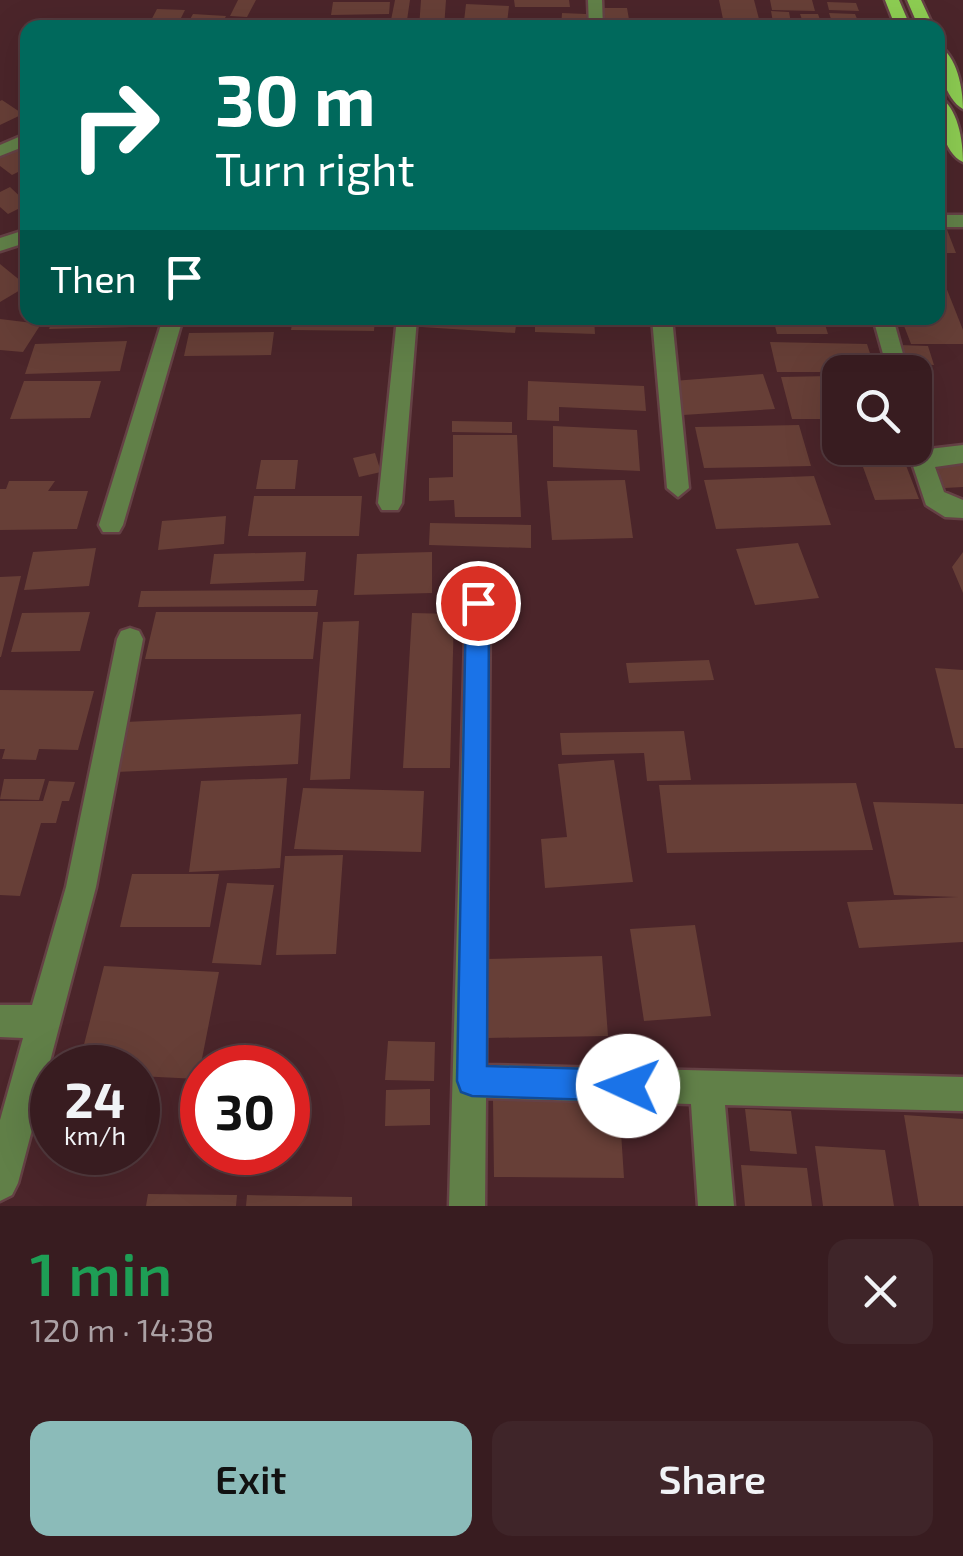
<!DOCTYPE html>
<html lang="en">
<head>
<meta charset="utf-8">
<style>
	body { margin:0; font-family:"Exo 2",sans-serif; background:#3f2529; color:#f1f3f6; height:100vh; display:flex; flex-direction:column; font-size:38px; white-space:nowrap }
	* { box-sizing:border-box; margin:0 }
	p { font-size:32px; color:#aba1a5 }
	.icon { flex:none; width:55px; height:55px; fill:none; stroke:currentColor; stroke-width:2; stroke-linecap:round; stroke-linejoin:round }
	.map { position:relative; height:1206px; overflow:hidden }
	.sheet { display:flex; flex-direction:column; background:#381c20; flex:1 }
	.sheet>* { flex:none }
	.top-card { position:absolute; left:20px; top:20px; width:925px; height:305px; border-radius:20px; box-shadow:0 10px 40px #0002,0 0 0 2px #523a3e; background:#00695c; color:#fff; overflow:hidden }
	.fabs { position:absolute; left:822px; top:355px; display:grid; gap:20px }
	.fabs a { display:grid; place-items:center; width:110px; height:110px; border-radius:20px; background:#381c20; box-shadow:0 10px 40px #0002,0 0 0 2px #523a3e; font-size:50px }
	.speed { position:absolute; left:30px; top:1045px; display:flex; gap:20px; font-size:50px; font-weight:700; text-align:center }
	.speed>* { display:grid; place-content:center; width:130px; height:130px; border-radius:50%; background:#381c20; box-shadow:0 10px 40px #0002,0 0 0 2px #523a3e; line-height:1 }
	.speed small { font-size:25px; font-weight:400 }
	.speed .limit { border:15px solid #d22; background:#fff; color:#111 }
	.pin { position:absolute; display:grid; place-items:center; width:85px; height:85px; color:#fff; margin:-42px; border:5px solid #fff; border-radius:50%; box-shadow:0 2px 10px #0007 }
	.me { position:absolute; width:110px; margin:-55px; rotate:272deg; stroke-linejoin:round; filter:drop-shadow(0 0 8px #0008) }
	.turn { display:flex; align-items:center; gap:35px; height:210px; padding:0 30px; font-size:45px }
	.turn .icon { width:130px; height:130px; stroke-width:2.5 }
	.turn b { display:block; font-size:70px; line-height:85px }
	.then { display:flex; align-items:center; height:95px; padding:0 30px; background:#0003; gap:20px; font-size:38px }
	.round { display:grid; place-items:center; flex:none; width:105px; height:105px; border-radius:20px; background:#3f2529 }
	.summary { display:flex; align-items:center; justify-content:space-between; height:170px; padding:0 30px }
	h1 { font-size:60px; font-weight:600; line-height:75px; color:#1e9e55 }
	.button { display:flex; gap:20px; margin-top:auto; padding:20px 30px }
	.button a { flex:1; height:115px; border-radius:20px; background:#8bbbb9; color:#111; font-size:40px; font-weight:600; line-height:115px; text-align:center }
	.button a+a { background:#3f2529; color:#f1f3f6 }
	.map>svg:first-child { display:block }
	.building { fill:#673f37 }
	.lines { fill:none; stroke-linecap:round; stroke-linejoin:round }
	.minor-casing { stroke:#654145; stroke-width:5 }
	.major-casing { stroke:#654145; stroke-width:5 }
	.minor { fill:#618048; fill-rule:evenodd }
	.major { fill:#8dcd52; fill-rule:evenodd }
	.route { fill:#1a73e8; stroke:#114b97; stroke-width:2.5 }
</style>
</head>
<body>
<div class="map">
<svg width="963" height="1206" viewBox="0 0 963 1206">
	<rect width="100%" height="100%" fill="#4b252a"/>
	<!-- building -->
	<path class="building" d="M 238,0 L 256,0 L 247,17 L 230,16 Z
		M 395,0 L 410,0 L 407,20 L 391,20 Z
		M 421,0 L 446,0 L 444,28 L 419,28 Z
		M 514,0 L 569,0 L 570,7 L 515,7 Z
		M 719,0 L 754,0 L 759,19 L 723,19 Z
		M 770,0 L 812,0 L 815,11 L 772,10 Z
		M 333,2 L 390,2 L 389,14 L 331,15 Z
		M 827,2 L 856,3 L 859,11 L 829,10 Z
		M 466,4 L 509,6 L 507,23 L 464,21 Z
		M 601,8 L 627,8 L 630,25 L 603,25 Z
		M 157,9 L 185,10 L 176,28 L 147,28 Z
		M 771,11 L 789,12 L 792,28 L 774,28 Z
		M 562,13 L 586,14 L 586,28 L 561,28 Z
		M 829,13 L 855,14 L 861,28 L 834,28 Z
		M 193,14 L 226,16 L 220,28 L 185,28 Z
		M 800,14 L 818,14 L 823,28 L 805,28 Z
		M 2,100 L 23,114 L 0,125 L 0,101 Z
		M 15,148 L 28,157 L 28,167 L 12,175 L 0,166 L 0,155 Z
		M 10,187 L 28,204 L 8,214 L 0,207 L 0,192 Z
		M 938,226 L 946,227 L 956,253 L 938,253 Z
		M 0,264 L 27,286 L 0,302 Z
		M 938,282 L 944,282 L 963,330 L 963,344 L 911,344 L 901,318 L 938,318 Z
		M 53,318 L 134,318 L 132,327 L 49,329 Z
		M 187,318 L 213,318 L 212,326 L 185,327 Z
		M 223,318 L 266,318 L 264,326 L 221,325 Z
		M 293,318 L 375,318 L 374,331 L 291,330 Z
		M 424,318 L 517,318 L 515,333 L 422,327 Z
		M 535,318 L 594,318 L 595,334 L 535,332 Z
		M 773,318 L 823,318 L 828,334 L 777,334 Z
		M 0,319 L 41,324 L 23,352 L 0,350 Z
		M 274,332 L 271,355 L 184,356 L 189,333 Z
		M 127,341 L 120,371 L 25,374 L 35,344 Z
		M 770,342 L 867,344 L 876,372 L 777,372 Z
		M 898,345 L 928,346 L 934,365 L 903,363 Z
		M 763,374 L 775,409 L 683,415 L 673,381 Z
		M 831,376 L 840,419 L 792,419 L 781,377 Z
		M 24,381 L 101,381 L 90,418 L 10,419 Z
		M 528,381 L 644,386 L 646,411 L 559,407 L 559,421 L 527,420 Z
		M 452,421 L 512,422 L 512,433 L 452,432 Z
		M 799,425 L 811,466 L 704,468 L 695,427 Z
		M 553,426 L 637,430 L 640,471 L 553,467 Z
		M 453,435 L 517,435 L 521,517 L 455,517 L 454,500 L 429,501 L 429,478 L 453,477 Z
		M 375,453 L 381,472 L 359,477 L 353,458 Z
		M 902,455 L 919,499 L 875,500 L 859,456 Z
		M 261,460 L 298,460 L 295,489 L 256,489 Z
		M 963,463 L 963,487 L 945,488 L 934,465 Z
		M 814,476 L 831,525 L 716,529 L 704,480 Z
		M 625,480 L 633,538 L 552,540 L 547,481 Z
		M 9,481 L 55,481 L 48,491 L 88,491 L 77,529 L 0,530 L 0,489 L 6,489 Z
		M 254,496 L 362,496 L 359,536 L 248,536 Z
		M 226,516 L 224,544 L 158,550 L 162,521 Z
		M 430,523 L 531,525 L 531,548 L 429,545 Z
		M 798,543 L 819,598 L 755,605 L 736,549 Z
		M 96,548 L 89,586 L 24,590 L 33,552 Z
		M 306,552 L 304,581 L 210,584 L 214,554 Z
		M 432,552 L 432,593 L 354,595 L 357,554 Z
		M 963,552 L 963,593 L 952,567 Z
		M 21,576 L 1,657 L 0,657 L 0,577 Z
		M 318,590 L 316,606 L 138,607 L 141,591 Z
		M 90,612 L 80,651 L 11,652 L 22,613 Z
		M 156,612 L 318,612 L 313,659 L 145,659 Z
		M 412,613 L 454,614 L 450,768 L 403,768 Z
		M 359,621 L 350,779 L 310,780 L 323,622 Z
		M 709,660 L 714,680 L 629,683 L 626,663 Z
		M 935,668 L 963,670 L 963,748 L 955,748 Z
		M 0,690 L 94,691 L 78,750 L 39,749 L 36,760 L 2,759 L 5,749 L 0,749 Z
		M 301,714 L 298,764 L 116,772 L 125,722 Z
		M 684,731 L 691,780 L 647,781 L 644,753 L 562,755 L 560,733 Z
		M 614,760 L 633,882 L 545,888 L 541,839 L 567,837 L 558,764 Z
		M 287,778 L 280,868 L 189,872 L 201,781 Z
		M 4,779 L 45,779 L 39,800 L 0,799 Z
		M 49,781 L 75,782 L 69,801 L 62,801 L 56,823 L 41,823 L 20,896 L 0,895 L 0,801 L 43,801 Z
		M 856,783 L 873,850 L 667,853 L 659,785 Z
		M 303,788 L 424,791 L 421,852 L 294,849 Z
		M 873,802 L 963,804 L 963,942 L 859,948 L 847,902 L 958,897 L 894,895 Z
		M 343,855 L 336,954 L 276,955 L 285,856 Z
		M 132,874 L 219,874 L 210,927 L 120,927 Z
		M 227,883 L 274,885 L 261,965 L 212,963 Z
		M 695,925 L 711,1016 L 644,1021 L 630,929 Z
		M 602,956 L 608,1036 L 487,1038 L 486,959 Z
		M 104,966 L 219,972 L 198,1079 L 138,1076 L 138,1068 L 78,1068 Z
		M 388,1041 L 435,1042 L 434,1081 L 385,1080 Z
		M 430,1089 L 430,1125 L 385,1126 L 386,1090 Z
		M 493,1100 L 619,1101 L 624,1178 L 494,1177 Z
		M 745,1109 L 791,1111 L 797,1154 L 750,1151 Z
		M 904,1115 L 963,1119 L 963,1206 L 919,1206 Z
		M 815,1146 L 885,1150 L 894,1206 L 823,1206 Z
		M 741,1165 L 807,1168 L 812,1206 L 745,1206 Z
		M 148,1194 L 237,1195 L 236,1206 L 146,1206 Z
		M 247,1195 L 352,1197 L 352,1206 L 246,1206 Z"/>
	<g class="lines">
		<!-- minor casing -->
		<g class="minor-casing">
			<path id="minor" d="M 588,0 L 602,0 L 603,28 L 589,28 Z
				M 28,133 L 28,145 L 0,156 L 0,145 Z
				M 938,215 L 963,215 L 963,227 L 938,227 Z
				M 28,229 L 28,242 L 0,251 L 0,238 Z
				M 163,318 L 183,318 L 123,525 L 119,532 L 103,532 L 99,525 Z
				M 397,318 L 417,318 L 402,503 L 398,510 L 382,510 L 378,503 Z
				M 652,318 L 672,318 L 689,488 L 678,497 L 667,488 Z
				M 873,318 L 893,318 L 908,372 L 888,372 Z
				M 963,445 L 963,463 L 935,467 L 944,492 L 963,500 L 963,518 L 945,517 L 926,505 L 912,463 L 929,449 Z
				M 478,592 L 487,595 L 490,603 L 486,1065 L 963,1077 L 963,1111 L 725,1105 L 734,1206 L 698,1206 L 691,1104 L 486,1098 L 485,1206 L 449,1206 L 466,603 L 469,595 Z
				M 130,628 L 139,631 L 143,639 L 96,887 L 18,1183 L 12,1195 L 0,1201 L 0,1120 L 23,1038 L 0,1037 L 0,1005 L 32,1005 L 66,887 L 117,639 L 121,631 Z"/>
		</g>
		<!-- major casing -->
		<g class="major-casing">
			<path id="major" d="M 885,0 L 899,0 L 911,28 L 896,28 Z
				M 907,0 L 921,0 L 934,28 L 919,28 Z
				M 938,45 C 957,56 963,88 963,109 C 945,99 937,65 938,45 Z
				M 938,96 C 958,107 963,140 963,162 C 943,153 937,116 938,96 Z"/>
		</g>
		<!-- minor -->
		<use href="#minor" class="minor"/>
		<!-- major -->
		<use href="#major" class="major"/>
	</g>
	<!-- route -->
	<path class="route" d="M 478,593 L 486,596 L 489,603 L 487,1066 L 628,1070 L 639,1075 L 644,1086 L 639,1097 L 628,1101 L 472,1096 L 461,1092 L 457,1081 L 466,603 L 469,596 Z"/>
</svg>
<div class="fabs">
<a><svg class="icon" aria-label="search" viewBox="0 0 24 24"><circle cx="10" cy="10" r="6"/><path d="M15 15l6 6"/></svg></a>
</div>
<div class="speed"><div>24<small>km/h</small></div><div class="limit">30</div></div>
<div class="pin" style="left:478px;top:603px;background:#d93025"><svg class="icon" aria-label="arrive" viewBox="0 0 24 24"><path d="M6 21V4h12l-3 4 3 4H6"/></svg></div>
<svg class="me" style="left:628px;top:1086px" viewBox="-20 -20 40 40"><circle r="19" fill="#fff"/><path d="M0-13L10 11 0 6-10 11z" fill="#1a73e8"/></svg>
<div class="top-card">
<div class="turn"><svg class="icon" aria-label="right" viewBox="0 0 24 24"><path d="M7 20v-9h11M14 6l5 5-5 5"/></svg><div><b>30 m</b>Turn right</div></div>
<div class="then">Then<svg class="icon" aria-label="arrive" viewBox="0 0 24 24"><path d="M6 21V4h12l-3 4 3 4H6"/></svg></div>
</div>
</div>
<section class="sheet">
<div class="summary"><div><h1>1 min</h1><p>120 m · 14:38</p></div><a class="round"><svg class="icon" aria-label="close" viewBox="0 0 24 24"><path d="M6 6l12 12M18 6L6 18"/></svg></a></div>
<div class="button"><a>Exit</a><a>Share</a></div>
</section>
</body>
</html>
